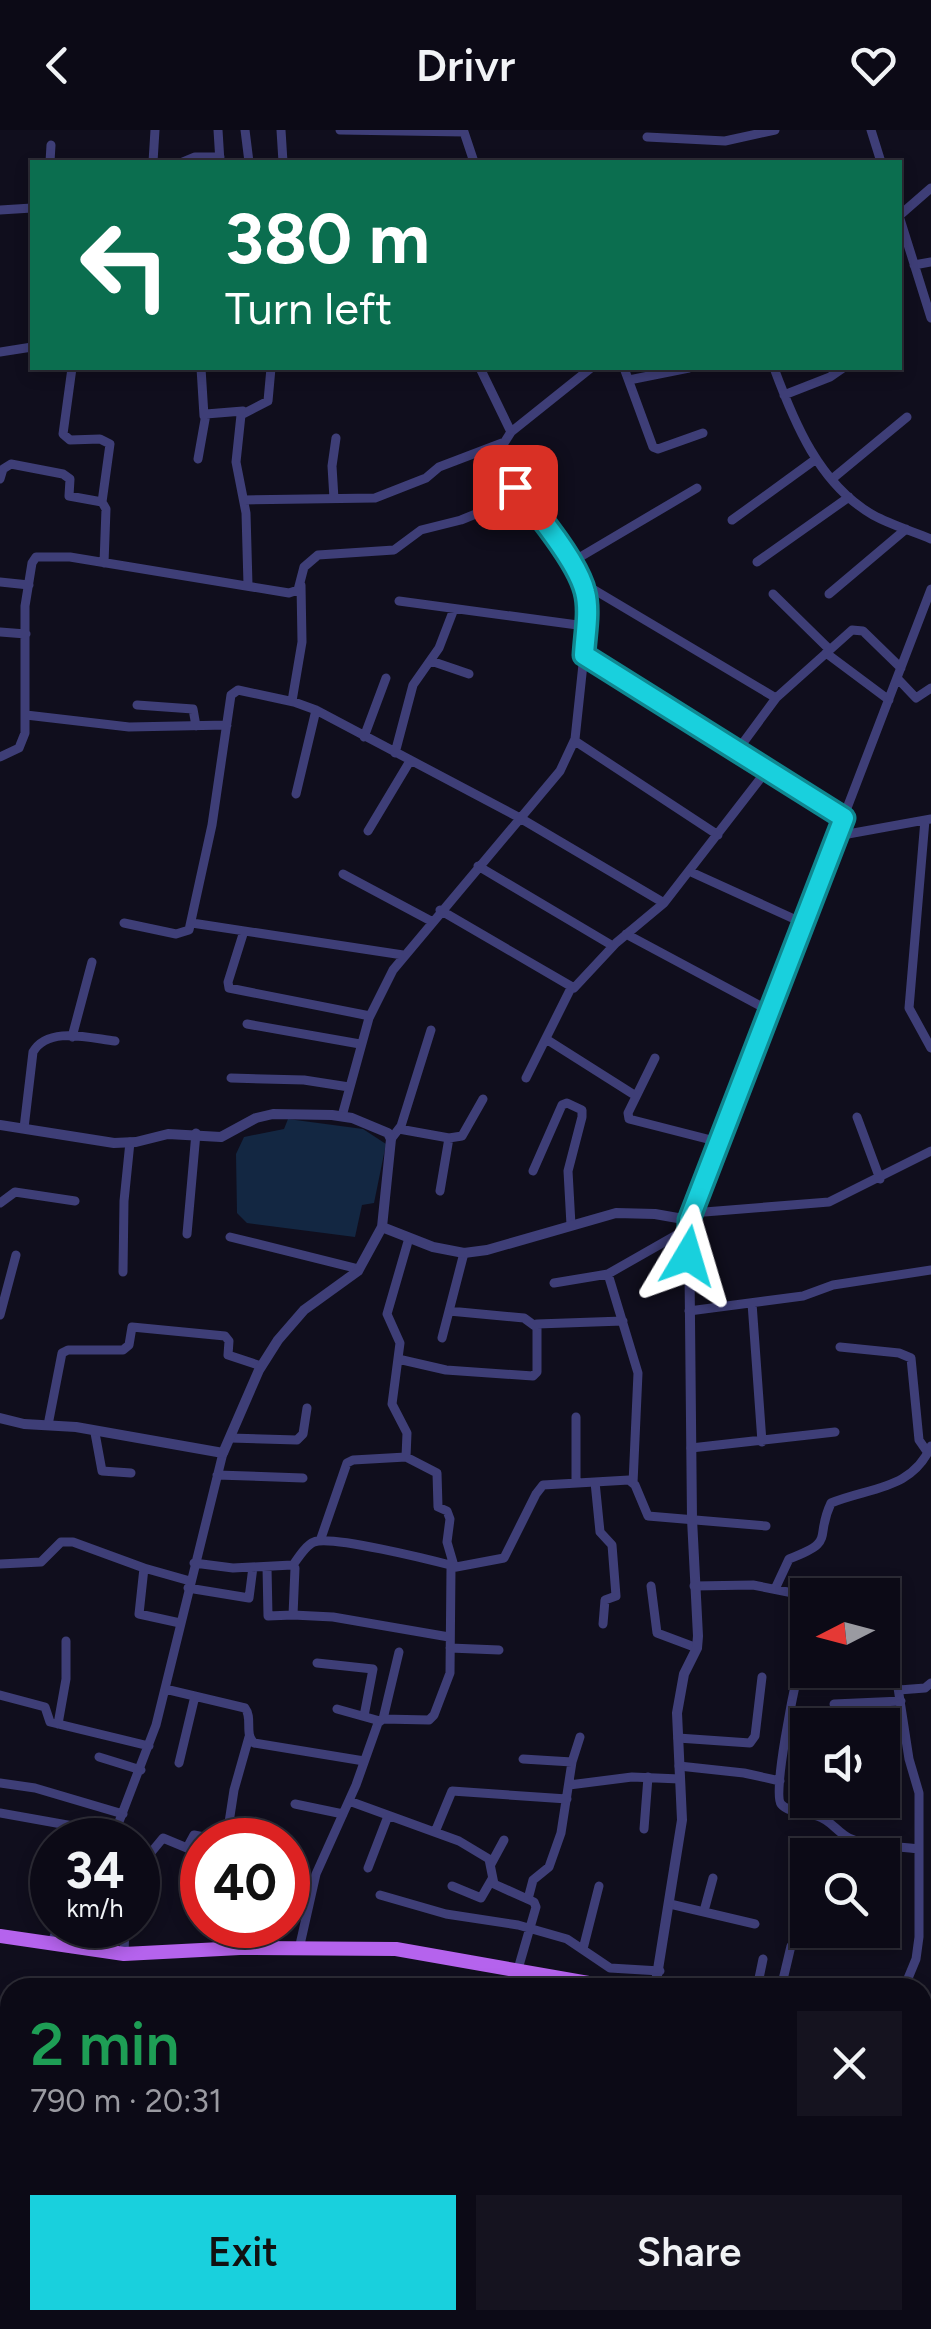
<!DOCTYPE html>
<html lang="en">
<head>
<meta charset="utf-8">
<style>
	body { margin:0; font-family:Figtree,sans-serif; background:#15131f; color:#f1f3f6; height:100vh; display:flex; flex-direction:column; font-size:38px; white-space:nowrap }
	* { box-sizing:border-box; margin:0 }
	p { font-size:32px; color:#9a9aa1 }
	.icon { flex:none; width:55px; height:55px; fill:none; stroke:currentColor; stroke-width:2; stroke-linecap:round; stroke-linejoin:round }
	.map { position:relative; flex:1; overflow:hidden }
	.sheet { position:absolute; left:0px; top:1848px; width:932px; height:352px; display:flex; flex-direction:column; background:#0c0a16; border-radius:30px 30px 0 0; box-shadow:0 5px 15px #0003,0 0 0 2px #2c2b35 }
	.sheet>* { flex:none }
	.guide { position:absolute; left:30px; top:30px; width:872px; height:210px; border-radius:0px; box-shadow:0 5px 15px #0003,0 0 0 2px #2c2b35; background:#0b6e4f; color:#fff; overflow:hidden }
	.needle { width:65px; rotate:264deg }
	.fabs { position:absolute; left:790px; top:1448px; display:grid; gap:20px }
	.fabs a { display:grid; place-items:center; width:110px; height:110px; border-radius:0px; background:#0c0a16; box-shadow:0 5px 15px #0003,0 0 0 2px #2c2b35; font-size:50px }
	.speed { position:absolute; left:30px; top:1688px; display:flex; gap:20px; font-size:50px; font-weight:700; text-align:center }
	.speed>* { display:grid; place-content:center; width:130px; height:130px; border-radius:50%; background:#0c0a16; box-shadow:0 5px 15px #0003,0 0 0 2px #2c2b35; line-height:1 }
	.speed small { font-size:25px; font-weight:400 }
	.speed .limit { border:15px solid #d22; background:#fff; color:#111 }
	.pin { position:absolute; display:grid; place-items:center; width:85px; height:85px; color:#fff; margin:-42px; border-radius:20px; box-shadow:0 5px 15px #0006 }
	.me { position:absolute; width:110px; margin:-55px; rotate:7deg; stroke-linejoin:round; filter:drop-shadow(0 0 8px #0008) }
	.turn { display:flex; align-items:center; gap:35px; height:210px; padding:0 30px; font-size:45px }
	.turn .icon { width:130px; height:130px; stroke-width:2.5 }
	.turn b { display:block; font-size:70px; line-height:85px }
	.round { display:grid; place-items:center; flex:none; width:105px; height:105px; border-radius:0px; background:#15131f }
	.summary { display:flex; align-items:center; justify-content:space-between; height:170px; padding:0 30px }
	h1 { font-size:60px; font-weight:600; line-height:75px; color:#1e9e55 }
	.cta { display:flex; gap:20px; margin-top:auto; padding:20px 30px }
	.cta a { flex:1; height:115px; border-radius:0px; background:#19d0dd; color:#111; font-size:40px; font-weight:600; line-height:115px; text-align:center }
	.cta a+a { background:#15131f; color:#f1f3f6 }
	header { display:flex; justify-content:space-between; align-items:center; height:130px; padding:0 30px; background:#0c0a16; font-size:45px; font-weight:600 }
	.map>svg:first-child { display:block }
	.water { fill:#132742 }
	.lines { fill:none; stroke-linecap:round; stroke-linejoin:round }
	.minor { stroke:#3e3e77; stroke-width:9 }
	.tertiary { stroke:#3e3e77; stroke-width:10 }
	.primary { stroke:#b563ed; stroke-width:14 }
	.route-casing { stroke:#108790; stroke-width:25 }
	.route { stroke:#19d0dd; stroke-width:18 }
</style>
</head>
<body>
<header><svg class="icon" aria-label="back" viewBox="0 0 24 24"><path d="M15 5l-7 7 7 7"/></svg>Drivr<svg class="icon" aria-label="heart" viewBox="0 0 24 24"><path d="M12 20l-8-8c-3-5 5-10 8-4 3-6 11-1 8 4z"/></svg></header>
<div class="map">
<svg width="931" height="2199" viewBox="0 0 931 2199">
	<rect width="100%" height="100%" fill="#100e1d"/>
	<!-- water -->
	<path class="water" d="M 288,989 L 363,999 L 386,1014 L 374,1073 L 362,1075 L 355,1107 L 247,1093 L 237,1083 L 236,1024 L 244,1007 L 284,999 Z
		M 0,1871 L 10,1871 L 10,2190 L 922,2190 L 923,2007 L 931,2010 L 931,2199 L 0,2199 Z"/>
	<g class="lines">
		<!-- minor -->
		<path class="minor" d="M 218,0 L 220,32
			M 245,0 L 249,32
			M 281,0 L 283,32
			M 340,0 L 464,2 L 474,32
			M 871,0 L 881,32
			M 647,7 L 725,11 L 775,0
			M 50,32 L 51,15
			M 153,32 L 155,0
			M 183,32 L 195,27 L 220,27
			M 0,80 L 32,78
			M 900,85 L 931,58
			M 900,89 L 931,188
			M 914,135 L 931,132
			M 0,222 L 32,217
			M 72,238 L 63,304 L 70,310 L 100,309 L 110,314 L 102,372
			M 201,238 L 204,286
			M 480,238 L 511,302
			M 624,238 L 653,317 L 658,319 L 703,303
			M 774,238 C 794,292 819,354 873,385 C 891,395 912,401 931,409
			M 629,250 L 689,238
			M 784,265 L 830,247 L 843,238
			M 198,329 L 206,284 L 243,281
			M 0,349 L 3,339 L 11,334 L 63,344 L 70,349 L 69,366 L 102,372 L 106,379 L 104,433
			M 832,349 L 907,287
			M 334,369 L 332,336 L 336,308
			M 244,370 L 375,368 L 426,348 L 439,337 L 502,313
			M 732,390 L 816,329
			M 757,432 L 849,367
			M 570,433 L 697,358
			M 0,452 L 29,455
			M 581,452 L 776,568
			M 248,455 L 246,383 L 236,332 L 241,285 L 268,271 L 271,238
			M 773,464 L 830,520
			M 829,464 L 906,399
			M 399,471 L 585,496
			M 0,502 L 26,504
			M 826,523 L 889,570
			M 584,525 L 844,688
			M 431,531 L 469,544
			M 897,548 L 916,568 L 931,558
			M 292,571 L 302,512 L 301,455
			M 137,575 L 193,579 L 196,596
			M 26,585 L 129,597 L 227,595
			M 364,607 L 386,548
			M 575,611 L 718,705
			M 737,621 L 776,568 L 852,500 L 863,501 L 901,538
			M 395,623 L 413,555 L 439,518 L 454,479
			M 0,627 L 19,618 L 25,603 L 25,476 L 32,433 L 36,427 L 70,427 L 289,463 L 298,460 L 304,437 L 318,425 L 394,420 L 421,400 L 461,390 L 522,365
			M 296,664 L 316,580
			M 925,690 L 909,878 L 931,918
			M 368,701 L 410,631
			M 837,706 L 931,689
			M 478,736 L 613,816
			M 691,742 L 803,793
			M 343,744 L 431,791
			M 440,780 L 574,858 L 616,813 L 664,773 L 767,640
			M 124,793 L 176,804 L 189,800 L 212,695 L 231,565 L 238,560 L 294,572 L 316,580 L 520,688 L 664,773
			M 192,793 L 403,825
			M 244,801 L 228,852 L 229,858 L 370,886
			M 626,804 L 770,881
			M 247,894 L 360,914
			M 72,907 L 92,832
			M 546,909 L 636,966
			M 655,928 L 628,983 L 629,989 L 719,1012
			M 231,948 L 304,950 L 349,957
			M 526,948 L 571,858
			M 342,986 L 369,888 L 393,840 L 560,641 L 575,609 L 584,525 L 585,461 L 534,377 L 513,354 L 501,318 L 511,302 L 591,238
			M 857,987 L 880,1049
			M 24,998 L 33,922 C 48,896 89,908 115,911
			M 399,999 L 449,1008 L 462,1006 L 483,969
			M 391,1009 L 401,996 L 431,900
			M 533,1041 L 562,975 L 567,973 L 582,980 L 582,987 L 568,1041 L 571,1095
			M 440,1061 L 449,1008
			M 0,1073 L 15,1062 L 75,1071
			M 692,1083 L 829,1072 L 931,1021
			M 689,1090 L 931,459
			M 187,1104 L 196,1003
			M 230,1107 L 359,1139
			M 409,1108 L 387,1184 L 400,1213 L 392,1274 L 407,1303 L 406,1327 L 437,1343 L 438,1377 L 447,1381 L 450,1389 L 447,1412 L 454,1436
			M 123,1142 L 124,1071 L 130,1012
			M 608,1144 L 638,1243 L 633,1353
			M 554,1153 L 608,1144 L 687,1099
			M 752,1173 L 762,1312
			M 449,1181 L 524,1188 L 535,1196
			M 689,1181 L 803,1166 L 833,1155 L 931,1140
			M 0,1185 L 16,1125
			M 442,1208 L 464,1123
			M 840,1217 L 899,1223 L 911,1228 L 919,1310 L 928,1323
			M 398,1229 L 446,1240 L 533,1246 L 537,1242 L 537,1194 L 623,1191
			M 48,1295 L 62,1223 L 68,1220 L 123,1220 L 129,1215 L 132,1197 L 225,1206 L 229,1211 L 228,1225 L 261,1236
			M 95,1303 L 102,1341 L 131,1343
			M 230,1308 L 297,1310 L 303,1304 L 307,1278
			M 691,1318 L 835,1302
			M 217,1345 L 303,1348
			M 576,1352 L 576,1287
			M 595,1352 L 600,1402 L 612,1415 L 616,1466 L 605,1470 L 603,1494
			M 320,1411 L 347,1333 L 353,1330 L 406,1327
			M 194,1433 L 233,1438 L 292,1435 L 295,1438 L 293,1485 L 333,1487 L 449,1507
			M 0,1434 L 41,1432 L 61,1412 L 73,1412 L 144,1438 L 139,1484 L 180,1493
			M 293,1435 C 298,1428 306,1415 314,1412 C 331,1405 431,1430 454,1436
			M 267,1437 L 268,1486 L 293,1485
			M 144,1438 L 190,1451
			M 651,1456 L 657,1503 L 697,1518
			M 694,1456 L 753,1455 L 808,1466
			M 188,1458 L 249,1468 L 253,1437
			M 775,1459 L 789,1429 C 837,1411 814,1409 831,1373 C 870,1357 912,1360 931,1316
			M 882,1496 L 890,1506 L 909,1629 L 919,1663 L 919,1807 L 916,1829 L 904,1858
			M 450,1518 L 499,1520
			M 317,1533 L 373,1539 L 364,1586
			M 799,1537 C 795,1555 772,1664 781,1674 C 788,1683 807,1682 817,1686 C 831,1690 837,1702 849,1708 C 868,1717 898,1716 918,1719
			M 827,1542 L 896,1541
			M 165,1559 L 245,1578 C 253,1588 244,1604 254,1613 L 364,1631
			M 899,1560 L 925,1558 L 931,1553
			M 0,1565 L 45,1577 L 50,1592 L 149,1616
			M 834,1574 L 901,1571
			M 337,1579 L 380,1591
			M 383,1589 L 399,1522
			M 58,1594 L 66,1549 L 66,1511
			M 678,1608 L 750,1613 L 755,1606 L 762,1547
			M 99,1627 L 141,1640
			M 523,1629 L 572,1632
			M 179,1633 L 195,1566
			M 679,1636 L 744,1643 L 780,1651
			M 0,1653 L 35,1658 L 123,1684
			M 569,1655 L 632,1647 L 680,1649
			M 349,1671 L 459,1711 L 489,1729 L 494,1754 L 534,1772 L 536,1777 L 518,1839
			M 295,1674 L 343,1684
			M 0,1683 L 73,1696 L 73,1710
			M 644,1699 L 648,1647
			M 435,1702 L 452,1661 L 567,1669
			M 112,1710 L 156,1595 L 223,1323
			M 235,1710 L 228,1699 L 234,1660 L 249,1607
			M 491,1734 L 504,1710
			M 368,1738 L 388,1686
			M 138,1750 L 144,1731 L 163,1708 L 187,1718 L 194,1705 L 219,1710
			M 452,1756 L 481,1768 L 492,1749
			M 380,1765 L 446,1784 L 518,1795 L 567,1809 L 610,1838 L 660,1841
			M 288,1769 L 308,1773
			M 528,1769 L 533,1750 L 549,1737 L 561,1703 L 572,1632 L 580,1607
			M 670,1774 L 755,1794
			M 704,1781 L 713,1748
			M 51,1814 L 59,1795
			M 299,1819 L 316,1744 L 356,1655 L 378,1593 L 383,1589 L 429,1590 L 434,1585 L 450,1543 L 451,1438 L 504,1428 L 536,1364 L 543,1355 L 629,1350 L 635,1355 L 648,1386 L 766,1396
			M 583,1819 L 599,1756
			M 124,1824 L 125,1795
			M 757,1858 L 763,1829
			M 781,1858 L 791,1816"/>
		<!-- tertiary -->
		<path class="tertiary" d="M 0,995 L 114,1013 L 136,1012 L 168,1004 L 221,1007 L 256,988 L 273,984 L 332,985 L 352,988 L 388,1003 L 391,1009 L 382,1097 L 433,1117 L 464,1123 L 487,1120 L 616,1083 L 655,1084 L 689,1090 L 692,1389 L 698,1506 L 697,1518 L 684,1544 L 677,1583 L 682,1690 L 655,1858
			M 0,1288 L 24,1294 L 76,1297 L 223,1323 L 259,1240 L 278,1210 L 304,1180 L 358,1141 L 382,1097"/>
		<!-- primary -->
		<path class="primary" d="M 0,1806 L 124,1824 L 240,1818 L 396,1819 L 617,1858
			M 922,1931 L 931,1932"/>
	</g>
	<g class="lines">
		<!-- route casing -->
		<g class="route-casing">
			<path id="route" d="M 515,357 C 535,380 578,432 585,462 C 590,481 585,505 584,525 L 844,688 L 689,1090 L 688,1126"/>
		</g>
		<!-- route -->
		<use href="#route" class="route"/>
	</g>
</svg>
<div class="fabs">
<a><svg class="needle" viewBox="-14 -14 28 28"><path d="M0-13l5 13h-10z" fill="#e53935"/><path d="M0 13l5-13h-10z" fill="#9a9aa1"/></svg></a>
<a><svg class="icon" aria-label="sound" viewBox="0 0 24 24"><path d="M4 9h4l5-4v14l-5-4H4zM17 9q2 3 0 6"/></svg></a>
<a><svg class="icon" aria-label="search" viewBox="0 0 24 24"><circle cx="10" cy="10" r="6"/><path d="M15 15l6 6"/></svg></a>
</div>
<div class="speed"><div>34<small>km/h</small></div><div class="limit">40</div></div>
<div class="pin" style="left:515px;top:357px;background:#d93025"><svg class="icon" aria-label="arrive" viewBox="0 0 24 24"><path d="M6 21V4h12l-3 4 3 4H6"/></svg></div>
<svg class="me" style="left:688px;top:1126px" viewBox="-20 -20 40 40"><path d="M0-17L14 15 0 8-14 15z" fill="#19d0dd" stroke="#fff" stroke-width="4"/></svg>
<div class="guide">
<div class="turn"><svg class="icon" aria-label="left" viewBox="0 0 24 24"><path d="M17 20v-9H6M10 6l-5 5 5 5"/></svg><div><b>380 m</b>Turn left</div></div>
</div>
<section class="sheet">
<div class="summary"><div><h1>2 min</h1><p>790 m · 20:31</p></div><a class="round"><svg class="icon" aria-label="close" viewBox="0 0 24 24"><path d="M6 6l12 12M18 6L6 18"/></svg></a></div>
<div class="cta"><a>Exit</a><a>Share</a></div>
</section>
</div>
</body>
</html>
